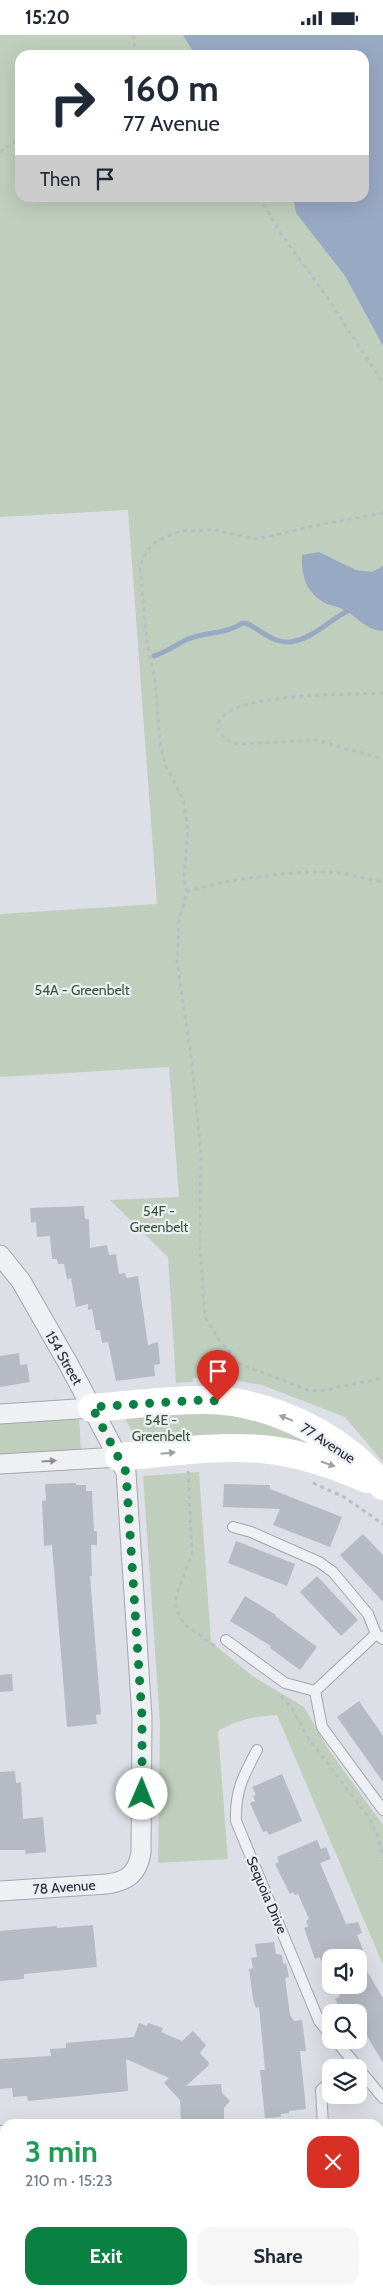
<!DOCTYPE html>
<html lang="en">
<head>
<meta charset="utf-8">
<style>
	body { margin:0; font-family:Cabin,sans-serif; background:#f6f6f7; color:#1f2937; height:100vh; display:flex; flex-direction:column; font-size:19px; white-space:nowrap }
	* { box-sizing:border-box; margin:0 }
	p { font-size:16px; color:#747a83 }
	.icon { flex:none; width:28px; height:28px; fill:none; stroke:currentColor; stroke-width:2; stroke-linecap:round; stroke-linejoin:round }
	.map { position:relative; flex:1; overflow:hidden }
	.drawer { position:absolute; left:0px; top:2084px; width:384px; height:176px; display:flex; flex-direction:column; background:#fff; border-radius:15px 15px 0 0; box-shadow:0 5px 20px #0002 }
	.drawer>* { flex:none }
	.top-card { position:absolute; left:15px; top:15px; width:354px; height:152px; border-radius:15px; box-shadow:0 5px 20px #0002; background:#fff; color:#1f2937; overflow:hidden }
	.tools { position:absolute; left:322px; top:1914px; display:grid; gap:10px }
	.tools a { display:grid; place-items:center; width:45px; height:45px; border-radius:10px; background:#fff; box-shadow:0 5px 20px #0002; font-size:25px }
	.pin { position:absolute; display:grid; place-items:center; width:42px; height:42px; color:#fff; margin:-51px -21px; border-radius:50% 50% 50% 0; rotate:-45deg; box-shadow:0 0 5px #0007 }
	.pin .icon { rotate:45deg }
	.me { position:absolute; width:55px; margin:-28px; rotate:1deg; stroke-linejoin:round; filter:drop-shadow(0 0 4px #0008) }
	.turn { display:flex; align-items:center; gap:18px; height:105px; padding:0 25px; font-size:22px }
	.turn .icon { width:65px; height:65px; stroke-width:2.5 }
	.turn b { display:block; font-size:35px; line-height:42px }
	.then { display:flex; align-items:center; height:48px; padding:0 25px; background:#0003; gap:10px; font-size:19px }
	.round { display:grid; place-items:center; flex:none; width:52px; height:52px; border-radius:15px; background:#f6f6f7 }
	.headline { display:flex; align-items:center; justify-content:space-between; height:85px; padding:0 25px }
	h1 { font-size:30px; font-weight:700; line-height:38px; color:#1e9e55 }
	.primary-button { display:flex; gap:10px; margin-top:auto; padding:10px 25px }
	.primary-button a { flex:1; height:58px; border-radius:15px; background:#0b8043; color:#fff; font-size:20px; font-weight:700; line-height:58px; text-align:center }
	.primary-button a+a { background:#f6f6f7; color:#1f2937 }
	.status { display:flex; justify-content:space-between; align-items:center; height:35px; padding:0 25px; background:#fff; direction:ltr }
	.status svg { height:14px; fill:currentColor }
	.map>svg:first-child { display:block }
	.green { fill:#c0cfbd }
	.water { fill:#98a9c4 }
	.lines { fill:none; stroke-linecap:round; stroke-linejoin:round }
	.stream { stroke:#98a9c4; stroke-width:5 }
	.building { fill:#b6bac5 }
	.lane-casing { stroke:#a2a6af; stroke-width:12 }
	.street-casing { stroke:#a2a6af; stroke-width:21 }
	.path { stroke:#babdc4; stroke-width:3; stroke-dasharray:4 4; stroke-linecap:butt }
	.lane { stroke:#eef0f4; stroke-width:10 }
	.street { stroke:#eef0f4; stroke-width:19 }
	.secondary { stroke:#fff; stroke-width:28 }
	.oneway { fill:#9da0a7 }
	.oneway2 { fill:#8a8e98 }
	.route { stroke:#0b8043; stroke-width:9; stroke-dasharray:0 16.2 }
	.labels { text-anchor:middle; stroke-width:4.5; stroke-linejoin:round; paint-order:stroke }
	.park-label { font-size:14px; fill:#385634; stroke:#ebeef3 }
	.street-label { font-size:14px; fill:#262c3b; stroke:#ebeef3 }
</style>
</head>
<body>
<div class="status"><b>15:20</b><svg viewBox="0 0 49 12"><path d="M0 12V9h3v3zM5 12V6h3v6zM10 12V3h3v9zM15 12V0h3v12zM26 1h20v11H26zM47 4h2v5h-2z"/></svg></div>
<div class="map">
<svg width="383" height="2259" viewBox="0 0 383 2259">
	<rect width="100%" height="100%" fill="#dcdfe5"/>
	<!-- green -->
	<path class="green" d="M 0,0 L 183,0 L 195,20 L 20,20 L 20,162 L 293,163 L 296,178 L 345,241 L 383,311 L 383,1427 L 345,1382 L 262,1350 L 220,1343 L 193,1343 L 193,1347 L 176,1348 L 168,1222 L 110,1165 L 179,1162 L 169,1032 L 0,1042 L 0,879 L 157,869 L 128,475 L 0,482 Z
		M 238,1375 L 334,1413 L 141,1413 L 121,1376 Z
		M 79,1381 L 81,1416 L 0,1421 L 0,1386 Z
		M 199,1437 L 211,1607 L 254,1642 L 304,1672 L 329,1715 L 383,1790 L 383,1930 L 277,1680 C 256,1681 236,1685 218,1696 L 228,1824 L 158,1828 L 160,1688 L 143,1441 Z
		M 383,2182 L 383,2229 L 379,2230 L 379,2184 Z
		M 260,2255 L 298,2255 L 285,2259 L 261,2259 Z"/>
	<!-- water -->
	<path class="water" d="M 183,0 L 383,0 L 383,311 L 345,241 L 296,178 L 293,163 L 364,162 L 364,20 L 195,20 Z
		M 319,517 L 356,535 L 372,537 L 383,531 L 383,596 C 367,595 359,584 346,576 C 340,572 333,571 327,569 C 306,559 301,541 302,520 Z"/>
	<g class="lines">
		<!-- stream -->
		<path class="stream" d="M 154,621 C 167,617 177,609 188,604 C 202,598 219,599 233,593 C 237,592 239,589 243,588 C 251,586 270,609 290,607 C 314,604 331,583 350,575"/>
	</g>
	<!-- building -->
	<path class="building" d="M 84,1171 L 85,1184 L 89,1184 L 90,1213 L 107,1210 L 109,1220 L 116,1219 L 119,1239 L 125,1238 L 126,1243 L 138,1241 L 148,1310 L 158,1307 L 160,1329 L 154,1330 L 155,1341 L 116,1346 L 108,1307 L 102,1308 L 100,1295 L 96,1295 L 92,1274 L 88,1275 L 88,1269 L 76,1272 L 71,1243 L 67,1244 L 64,1229 L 58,1229 L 57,1224 L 52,1224 L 50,1201 L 37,1202 L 36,1187 L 31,1188 L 30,1173 Z
		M 19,1318 L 20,1330 L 27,1329 L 30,1347 L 0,1352 L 0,1321 Z
		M 76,1448 L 76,1450 L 86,1450 L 86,1456 L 92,1456 L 94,1496 L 97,1496 L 97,1510 L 91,1510 L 92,1541 L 90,1541 L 101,1679 L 96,1680 L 97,1689 L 67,1692 L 52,1510 L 44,1511 L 42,1466 L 46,1465 L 45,1449 Z
		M 224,1449 L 270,1450 L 270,1454 L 342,1482 L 330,1512 L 273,1490 L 280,1474 L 223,1472 Z
		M 363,1499 L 383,1520 L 383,1567 L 340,1520 Z
		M 236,1506 L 295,1529 L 287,1551 L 228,1528 Z
		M 317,1541 L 358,1585 L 341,1601 L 300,1557 Z
		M 245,1561 L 276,1580 L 275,1581 L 317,1612 L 300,1635 L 270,1613 L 271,1611 L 230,1586 Z
		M 12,1639 L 13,1656 L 0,1657 L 0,1640 Z
		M 359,1666 L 383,1701 L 383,1747 L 337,1682 Z
		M 15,1736 L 16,1748 L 21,1747 L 23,1784 L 43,1782 L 46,1817 L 26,1819 L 25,1815 L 0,1815 L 0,1737 Z
		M 282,1739 L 302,1786 L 269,1800 L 267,1796 L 263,1797 L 250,1768 L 255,1766 L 253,1761 L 256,1760 L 252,1752 Z
		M 317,1805 L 321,1814 L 326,1812 L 331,1824 L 320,1828 L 346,1889 L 358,1887 L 362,1898 L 357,1900 L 363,1915 L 356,1918 L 359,1922 L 331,1922 L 331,1941 L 319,1922 L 315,1924 L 304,1893 L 308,1891 L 306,1886 L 309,1884 L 298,1859 L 295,1860 L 293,1857 L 290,1859 L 275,1829 L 279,1827 L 277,1822 Z
		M 93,1890 L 97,1932 L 24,1939 L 24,1944 L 0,1946 L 0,1896 L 57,1891 L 57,1893 Z
		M 274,1907 L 276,1919 L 282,1920 L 283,1929 L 286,1928 L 289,1942 L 285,1943 L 290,1980 L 294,1986 L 302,1985 L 306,2016 L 300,2016 L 306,2074 L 289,2076 L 289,2078 L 281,2079 L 281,2082 L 265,2083 L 260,2035 L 265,2035 L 262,2003 L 259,1972 L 256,1973 L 253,1964 L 249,1934 L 253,1933 L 251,1923 L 257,1922 L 255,1909 Z
		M 359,1923 L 383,1963 L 383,2028 L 359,1987 L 359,1978 L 343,1978 L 335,1964 L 340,1961 L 337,1950 L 359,1950 Z
		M 139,1988 L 147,1991 L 148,1988 L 163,1993 L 161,1997 L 182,2006 L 193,1996 L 206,2010 L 200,2018 L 209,2028 L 208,2031 L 186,2051 L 221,2049 L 222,2058 L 230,2066 L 224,2073 L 224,2084 L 181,2087 L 180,2065 L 164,2048 L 169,2043 L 126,2024 L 128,2056 L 28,2066 L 27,2061 L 13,2062 L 12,2053 L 0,2054 L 0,2024 L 51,2021 L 50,2014 L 66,2013 L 66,2008 L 134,2002 Z"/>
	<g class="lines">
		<!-- lane casing -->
		<g class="lane-casing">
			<path id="lane" d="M 233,1492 L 251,1497 L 319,1527 L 333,1537 L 368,1579 L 376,1599 L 383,1604
				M 226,1605 L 285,1648 L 315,1656 L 322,1692 L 383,1775
				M 315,1656 L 376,1599
				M 257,1715 C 243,1741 235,1756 236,1786 L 319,1986 L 331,2001
				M 335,2005 L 358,2032
				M 359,2034 L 383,2063
				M 323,2089 L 321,2055 L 331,2046"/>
		</g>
		<!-- street casing -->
		<g class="street-casing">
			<path id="street" d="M 0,1220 L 21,1246 L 69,1330 L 126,1437 L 142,1682 L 141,1818 C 137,1839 128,1846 107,1849 L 0,1856
				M 0,1379 L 92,1373
				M 0,1429 L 119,1422
				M 0,2101 L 5,2100
				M 147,2255 L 148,2259"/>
		</g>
		<!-- path -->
		<path class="path" d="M 133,0 L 136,20
			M 0,117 L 20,104
			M 260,162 L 281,199 L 325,259 L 383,348
			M 383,478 L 323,489 L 257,504 L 213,495 L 180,496 L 157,506 L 147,516 L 140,531 L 147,608 L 155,645 L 160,707 L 165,729 L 183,764 L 188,795 L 184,843 L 187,857 L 179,885 L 177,926 L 192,1029 L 201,1119 L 200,1211 L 205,1282 L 218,1303 L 240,1329 L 308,1355 L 320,1356 L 383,1343
			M 383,658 C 351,660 239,657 221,684 C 218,687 218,692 218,695 L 226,705 L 238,709 L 316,705 L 383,724
			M 187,857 C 224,844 291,836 330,837 C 348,838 366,844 383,847
			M 188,1436 L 192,1519 L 176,1561 L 175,1572 L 184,1589 L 215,1611
			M 313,1448 L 344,1462 L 383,1489
			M 281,1661 L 292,1674 L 309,1704 L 369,1783 L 378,1802 L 383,1823"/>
		<!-- lane -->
		<use href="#lane" class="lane"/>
		<!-- street -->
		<use href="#street" class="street"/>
		<!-- secondary -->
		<path class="secondary" d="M 92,1373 C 128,1370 165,1365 202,1365 C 253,1364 310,1387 350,1419 C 362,1428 372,1440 383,1451
			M 119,1422 C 166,1418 214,1410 261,1414 C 298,1417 333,1429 367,1444"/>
	</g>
	<!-- one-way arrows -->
	<defs><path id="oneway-solid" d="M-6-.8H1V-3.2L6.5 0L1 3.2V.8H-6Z" transform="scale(1.25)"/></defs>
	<g class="oneway">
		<use href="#oneway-solid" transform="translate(286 1383) rotate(-158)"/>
		<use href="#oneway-solid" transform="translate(168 1418) rotate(-5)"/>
		<use href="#oneway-solid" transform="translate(328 1429) rotate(19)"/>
	</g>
	<use class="oneway2" href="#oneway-solid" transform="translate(49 1426) rotate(-3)"/>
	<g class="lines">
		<!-- route -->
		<path class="route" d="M 142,1759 L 142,1682 L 126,1437 L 92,1372 L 203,1365 L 218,1366"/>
	</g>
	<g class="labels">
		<!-- park labels -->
		<g class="park-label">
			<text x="82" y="960">54A - Greenbelt</text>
			<text x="159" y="1181">54F -<tspan x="159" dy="16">Greenbelt</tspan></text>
			<text x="161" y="1390">54E -<tspan x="161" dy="16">Greenbelt</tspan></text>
		</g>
		<!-- street labels -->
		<g class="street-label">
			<text transform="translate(64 1323) rotate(60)" y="5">154 Street</text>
			<text transform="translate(328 1408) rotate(33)" y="5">77 Avenue</text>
			<text transform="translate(64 1852) rotate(-4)" y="5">78 Avenue</text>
			<text transform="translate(267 1860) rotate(67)" y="5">Sequoia Drive</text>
		</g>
	</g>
</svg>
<div class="tools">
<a><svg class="icon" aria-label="sound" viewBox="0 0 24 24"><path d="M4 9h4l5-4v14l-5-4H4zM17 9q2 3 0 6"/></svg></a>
<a><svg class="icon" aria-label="search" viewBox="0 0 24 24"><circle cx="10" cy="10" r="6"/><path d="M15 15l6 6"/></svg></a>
<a><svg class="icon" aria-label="layers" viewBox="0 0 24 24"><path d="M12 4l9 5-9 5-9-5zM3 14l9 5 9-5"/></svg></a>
</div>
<div class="pin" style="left:218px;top:1366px;background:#d93025"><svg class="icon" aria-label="arrive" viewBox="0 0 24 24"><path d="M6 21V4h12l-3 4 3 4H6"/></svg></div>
<svg class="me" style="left:142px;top:1759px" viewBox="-20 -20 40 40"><circle r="19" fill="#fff"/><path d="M0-13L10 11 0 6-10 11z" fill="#0b8043"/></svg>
<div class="top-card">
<div class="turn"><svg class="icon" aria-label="right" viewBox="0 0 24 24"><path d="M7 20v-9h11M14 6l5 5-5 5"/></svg><div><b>160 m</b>77 Avenue</div></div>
<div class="then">Then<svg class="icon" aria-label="arrive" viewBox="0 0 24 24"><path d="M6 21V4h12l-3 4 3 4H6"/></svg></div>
</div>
<section class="drawer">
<div class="headline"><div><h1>3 min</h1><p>210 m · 15:23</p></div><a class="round" style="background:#d93025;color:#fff"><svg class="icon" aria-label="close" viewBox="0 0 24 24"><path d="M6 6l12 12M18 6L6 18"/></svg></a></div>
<div class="primary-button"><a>Exit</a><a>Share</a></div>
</section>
</div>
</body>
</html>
